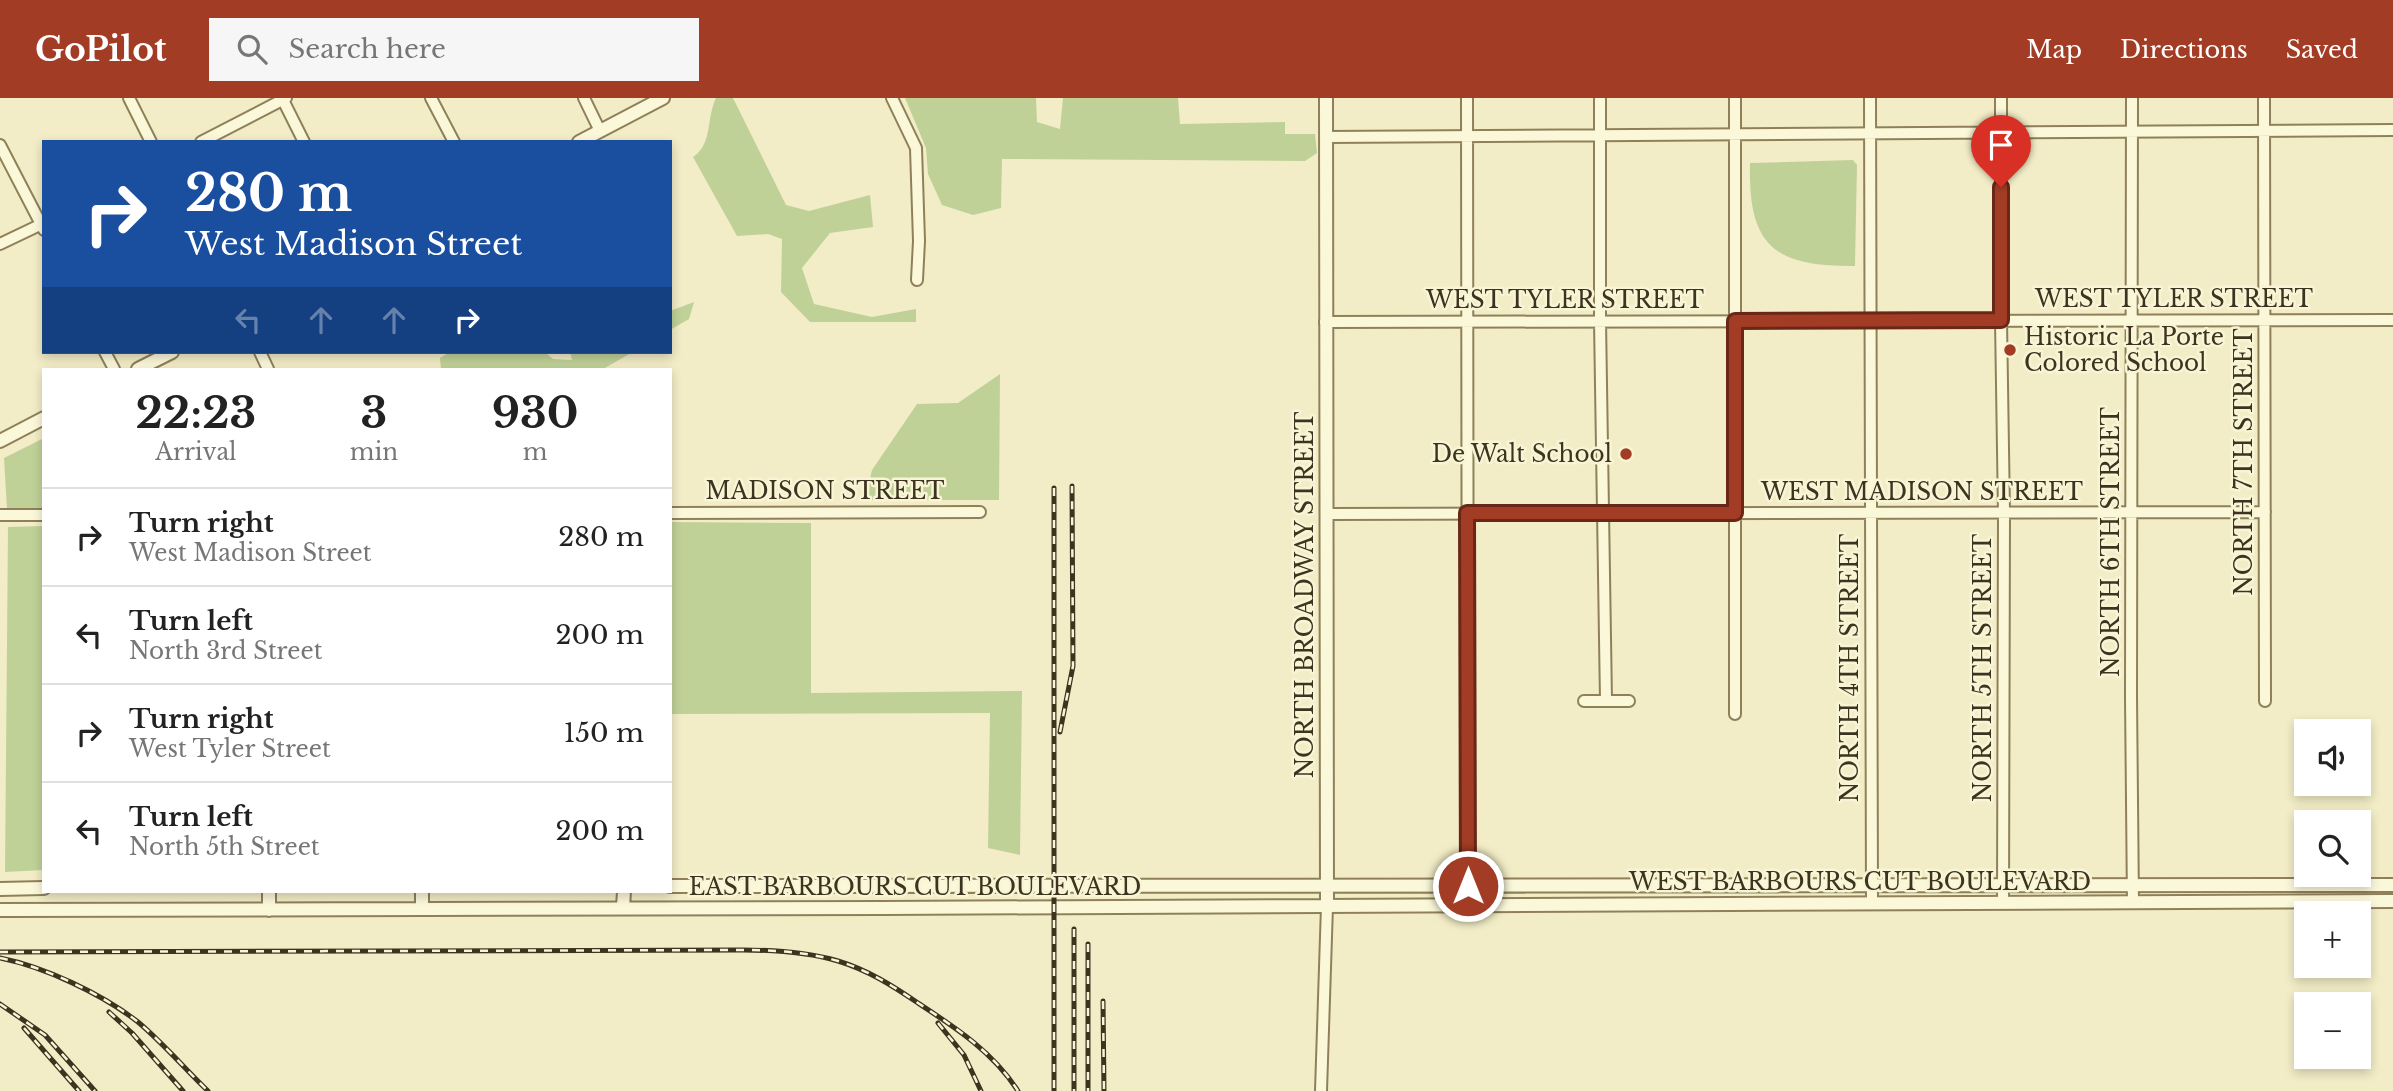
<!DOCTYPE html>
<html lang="en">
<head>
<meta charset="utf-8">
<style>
	body { margin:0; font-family:"Libre Baskerville",serif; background:#f6f6f6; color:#222; height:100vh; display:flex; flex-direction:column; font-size:26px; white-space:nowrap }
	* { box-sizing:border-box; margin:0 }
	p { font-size:23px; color:#767676 }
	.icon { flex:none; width:38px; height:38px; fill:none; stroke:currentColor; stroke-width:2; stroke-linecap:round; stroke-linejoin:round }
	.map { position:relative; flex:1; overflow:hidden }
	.drawer { position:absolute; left:42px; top:270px; width:630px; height:525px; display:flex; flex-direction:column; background:#fff; border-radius:0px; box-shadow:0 4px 10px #0003 }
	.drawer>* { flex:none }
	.banner { position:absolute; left:42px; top:42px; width:630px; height:214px; border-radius:0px; box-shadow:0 4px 10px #0003; background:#1a4fa0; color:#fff; overflow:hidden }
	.controls { position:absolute; left:2294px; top:621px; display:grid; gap:14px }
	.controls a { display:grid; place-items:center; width:77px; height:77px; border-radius:0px; background:#fff; box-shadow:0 4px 10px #0003; font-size:35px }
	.pin { position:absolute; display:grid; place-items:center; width:60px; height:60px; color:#fff; margin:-72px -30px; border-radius:50% 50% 50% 0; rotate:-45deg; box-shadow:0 0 7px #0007 }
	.pin .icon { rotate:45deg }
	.me { position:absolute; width:77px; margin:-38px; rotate:0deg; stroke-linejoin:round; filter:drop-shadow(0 0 5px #0008) }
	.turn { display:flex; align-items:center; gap:24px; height:147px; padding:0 28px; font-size:32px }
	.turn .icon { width:91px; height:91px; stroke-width:2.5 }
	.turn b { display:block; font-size:49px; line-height:60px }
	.lanes { display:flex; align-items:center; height:66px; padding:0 28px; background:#0003; justify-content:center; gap:35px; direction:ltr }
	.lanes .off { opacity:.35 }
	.eta { display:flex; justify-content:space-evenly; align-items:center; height:119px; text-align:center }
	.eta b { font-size:42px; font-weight:700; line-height:49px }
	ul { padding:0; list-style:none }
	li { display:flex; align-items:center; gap:21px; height:98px; padding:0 28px; border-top:2px solid #e0e0e0 }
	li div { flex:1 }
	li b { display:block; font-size:26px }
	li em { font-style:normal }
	header { display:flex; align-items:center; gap:42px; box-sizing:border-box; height:98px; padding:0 35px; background:#a23c25; color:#fff }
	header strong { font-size:33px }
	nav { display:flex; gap:38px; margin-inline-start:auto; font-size:24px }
	.search { width:490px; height:63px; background:#f6f6f6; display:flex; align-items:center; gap:18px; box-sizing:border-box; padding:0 24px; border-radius:0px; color:#767676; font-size:26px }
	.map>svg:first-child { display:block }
	.green { fill:#c0d198 }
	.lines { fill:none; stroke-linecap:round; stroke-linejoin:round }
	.minor-casing { stroke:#8f805a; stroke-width:14 }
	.tertiary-casing { stroke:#8f805a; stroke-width:16 }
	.minor { stroke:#fbf8da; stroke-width:10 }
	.tertiary { stroke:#fbf8da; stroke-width:12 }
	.rail-casing { stroke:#3e331e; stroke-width:5 }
	.rail { stroke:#f8f5d6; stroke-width:2.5; stroke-dasharray:8; stroke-linecap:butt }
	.route-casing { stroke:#692718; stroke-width:18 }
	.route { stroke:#a23c25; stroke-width:12 }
	.poi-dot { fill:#a23c25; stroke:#f8f5d6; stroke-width:2.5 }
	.labels { text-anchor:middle; stroke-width:5; stroke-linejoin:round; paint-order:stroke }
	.street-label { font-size:23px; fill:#3e331e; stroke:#f8f5d6 }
	.poi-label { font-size:23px; fill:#3e331e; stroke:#f8f5d6; text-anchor:start }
</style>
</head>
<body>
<header>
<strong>GoPilot</strong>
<div class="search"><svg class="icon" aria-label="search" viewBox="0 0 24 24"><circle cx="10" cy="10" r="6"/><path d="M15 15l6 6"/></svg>Search here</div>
<nav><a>Map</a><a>Directions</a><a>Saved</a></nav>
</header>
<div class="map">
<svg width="2393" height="993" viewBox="0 0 2393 993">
	<rect width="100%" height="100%" fill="#f2edc6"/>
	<!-- green -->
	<path class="green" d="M 716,0 L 733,0 L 786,107 L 809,113 L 870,97 L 873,129 L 830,135 L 802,170 L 814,206 L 872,219 L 916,211 L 916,224 L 810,224 L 781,194 L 782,141 L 768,136 L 737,138 L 693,59 C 713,46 706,20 716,0 Z
		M 905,0 L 1036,0 L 1037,24 L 1060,31 L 1063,0 L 1178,0 L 1180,26 L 1285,24 L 1285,36 L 1315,36 L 1317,55 L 1305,63 L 1002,61 L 1001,110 L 973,117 L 942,107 L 928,76 L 926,50 Z
		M 1853,62 L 1857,67 L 1855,168 C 1773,169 1748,147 1750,65 Z
		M 694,204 L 689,221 L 670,232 L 670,213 Z
		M 450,254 L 545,254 L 553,261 L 572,262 L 570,254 L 633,254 L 603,271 L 441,271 L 440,260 Z
		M 1000,276 L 999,402 L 865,402 L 872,372 L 917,306 L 958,305 Z
		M 44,340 L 44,411 L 7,411 L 4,360 Z
		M 670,424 L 811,425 L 811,595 L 1022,593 L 1020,757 L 988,750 L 990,615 L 670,616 Z
		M 44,428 L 44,772 L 5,774 L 8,429 Z"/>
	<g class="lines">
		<!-- minor casing -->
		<g class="minor-casing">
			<path id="minor" d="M 129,0 L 151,44
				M 282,0 L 304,44
				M 431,0 L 454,44
				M 584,0 L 600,33
				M 892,0 L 916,50 L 919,143 L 917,182
				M 1467,0 L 1468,788
				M 1600,0 L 1600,223 L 1606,603
				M 1735,0 L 1735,616
				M 1870,0 L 1872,805
				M 2001,0 L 2001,222 L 2004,415 L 2003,805
				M 2132,0 L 2131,599 L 2133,805
				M 2264,0 L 2265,603
				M 1326,39 L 2393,32
				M 201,44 L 286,0
				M 0,47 L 44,132
				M 0,146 L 44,125
				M 1325,224 L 2393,222
				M 105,254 L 114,271
				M 260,254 L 268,271
				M 670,415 L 980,414
				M 1327,416 L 2265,414
				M 0,417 L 44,417
				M 1584,603 L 1629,603
				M 1321,993 L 1327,808"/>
		</g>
		<!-- tertiary casing -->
		<g class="tertiary-casing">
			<path id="tertiary" d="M 1326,0 L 1327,808
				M 579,44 L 663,0
				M 138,271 L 172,254
				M 0,343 L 44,320
				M 670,788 L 2393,787
				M 0,791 L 44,790
				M 269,793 L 269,812
				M 422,793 L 422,810
				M 623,810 L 624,793
				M 0,812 L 883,810 L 2393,803"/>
		</g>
		<!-- minor -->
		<use href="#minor" class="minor"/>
		<!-- tertiary -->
		<use href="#tertiary" class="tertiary"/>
		<!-- rail casing -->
		<g class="rail-casing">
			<path id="rail" d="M 1054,390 L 1054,993
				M 1060,634 L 1073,568 L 1072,388
				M 1074,831 L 1074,993
				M 1088,846 L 1088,993
				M 0,854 L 743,852 C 775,852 807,854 838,863 C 868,872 893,888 918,905 C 956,930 993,954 1018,993
				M 0,860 C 45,869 102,896 138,924 C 163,945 185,971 208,993
				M 1103,903 L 1104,993
				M 0,906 L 45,937 L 95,993
				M 109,914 L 132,935 L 183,993
				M 938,925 L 964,957 L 981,993
				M 24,930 L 79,993"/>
		</g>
		<!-- rail -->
		<use href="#rail" class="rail"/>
	</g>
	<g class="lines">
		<!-- route casing -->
		<g class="route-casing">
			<path id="route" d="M 1468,788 L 1467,415 L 1735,415 L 1735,223 L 2001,222 L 2001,89"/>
		</g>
		<!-- route -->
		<use href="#route" class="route"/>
	</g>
	<!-- markers -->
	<g class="poi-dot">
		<circle cx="2010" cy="252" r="7"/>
		<circle cx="1626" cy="356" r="7"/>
	</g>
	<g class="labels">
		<!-- street labels -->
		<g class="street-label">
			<text x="2174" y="209">WEST TYLER STREET</text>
			<text x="1565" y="210">WEST TYLER STREET</text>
			<text transform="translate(2244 364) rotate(-90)" y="8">NORTH 7TH STREET</text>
			<text x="825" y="401">MADISON STREET</text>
			<text x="1922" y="402">WEST MADISON STREET</text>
			<text transform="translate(2111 444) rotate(-90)" y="8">NORTH 6TH STREET</text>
			<text transform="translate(1305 497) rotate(-90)" y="8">NORTH BROADWAY STREET</text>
			<text transform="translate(1850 570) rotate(-90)" y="8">NORTH 4TH STREET</text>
			<text transform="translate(1983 570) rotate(-90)" y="8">NORTH 5TH STREET</text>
			<text x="1860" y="792">WEST BARBOURS CUT BOULEVARD</text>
			<text x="915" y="797">EAST BARBOURS CUT BOULEVARD</text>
		</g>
		<!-- poi labels -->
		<g class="poi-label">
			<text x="2024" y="247">Historic La Porte<tspan x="2024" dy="26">Colored School</tspan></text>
			<text x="1612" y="364" text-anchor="end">De Walt School</text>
		</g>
	</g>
</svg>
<div class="controls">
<a><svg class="icon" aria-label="sound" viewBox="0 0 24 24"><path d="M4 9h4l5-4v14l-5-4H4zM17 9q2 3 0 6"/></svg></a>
<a><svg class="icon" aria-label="search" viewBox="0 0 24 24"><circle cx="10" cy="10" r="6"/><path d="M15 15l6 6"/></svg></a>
<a>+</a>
<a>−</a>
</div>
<div class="pin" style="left:2001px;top:89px;background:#d93025"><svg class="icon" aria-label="arrive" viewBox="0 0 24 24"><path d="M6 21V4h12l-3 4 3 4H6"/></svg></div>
<svg class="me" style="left:1468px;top:788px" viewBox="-20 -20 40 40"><circle r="17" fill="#a23c25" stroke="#fff" stroke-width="3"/><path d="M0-11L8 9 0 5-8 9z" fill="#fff"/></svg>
<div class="banner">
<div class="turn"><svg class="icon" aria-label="right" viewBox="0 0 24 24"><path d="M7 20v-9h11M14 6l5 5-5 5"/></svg><div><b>280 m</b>West Madison Street</div></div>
<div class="lanes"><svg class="icon off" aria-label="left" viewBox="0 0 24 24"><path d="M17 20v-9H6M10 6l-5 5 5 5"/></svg><svg class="icon off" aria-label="ahead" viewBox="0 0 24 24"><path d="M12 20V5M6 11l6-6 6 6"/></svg><svg class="icon off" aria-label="ahead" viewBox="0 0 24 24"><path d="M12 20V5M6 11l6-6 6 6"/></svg><svg class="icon" aria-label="right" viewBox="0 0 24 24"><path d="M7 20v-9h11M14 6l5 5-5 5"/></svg></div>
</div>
<section class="drawer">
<div class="eta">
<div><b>22:23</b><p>Arrival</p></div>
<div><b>3</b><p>min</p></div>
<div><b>930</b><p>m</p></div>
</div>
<ul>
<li><svg class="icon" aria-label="right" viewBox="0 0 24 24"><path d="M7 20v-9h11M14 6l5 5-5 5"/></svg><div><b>Turn right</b><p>West Madison Street</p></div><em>280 m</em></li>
<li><svg class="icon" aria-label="left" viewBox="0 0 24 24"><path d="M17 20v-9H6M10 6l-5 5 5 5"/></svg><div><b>Turn left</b><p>North 3rd Street</p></div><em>200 m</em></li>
<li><svg class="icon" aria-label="right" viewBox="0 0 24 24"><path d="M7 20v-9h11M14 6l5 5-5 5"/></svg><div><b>Turn right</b><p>West Tyler Street</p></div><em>150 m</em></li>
<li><svg class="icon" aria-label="left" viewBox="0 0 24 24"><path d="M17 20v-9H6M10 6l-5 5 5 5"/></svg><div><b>Turn left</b><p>North 5th Street</p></div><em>200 m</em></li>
</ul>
</section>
</div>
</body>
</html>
